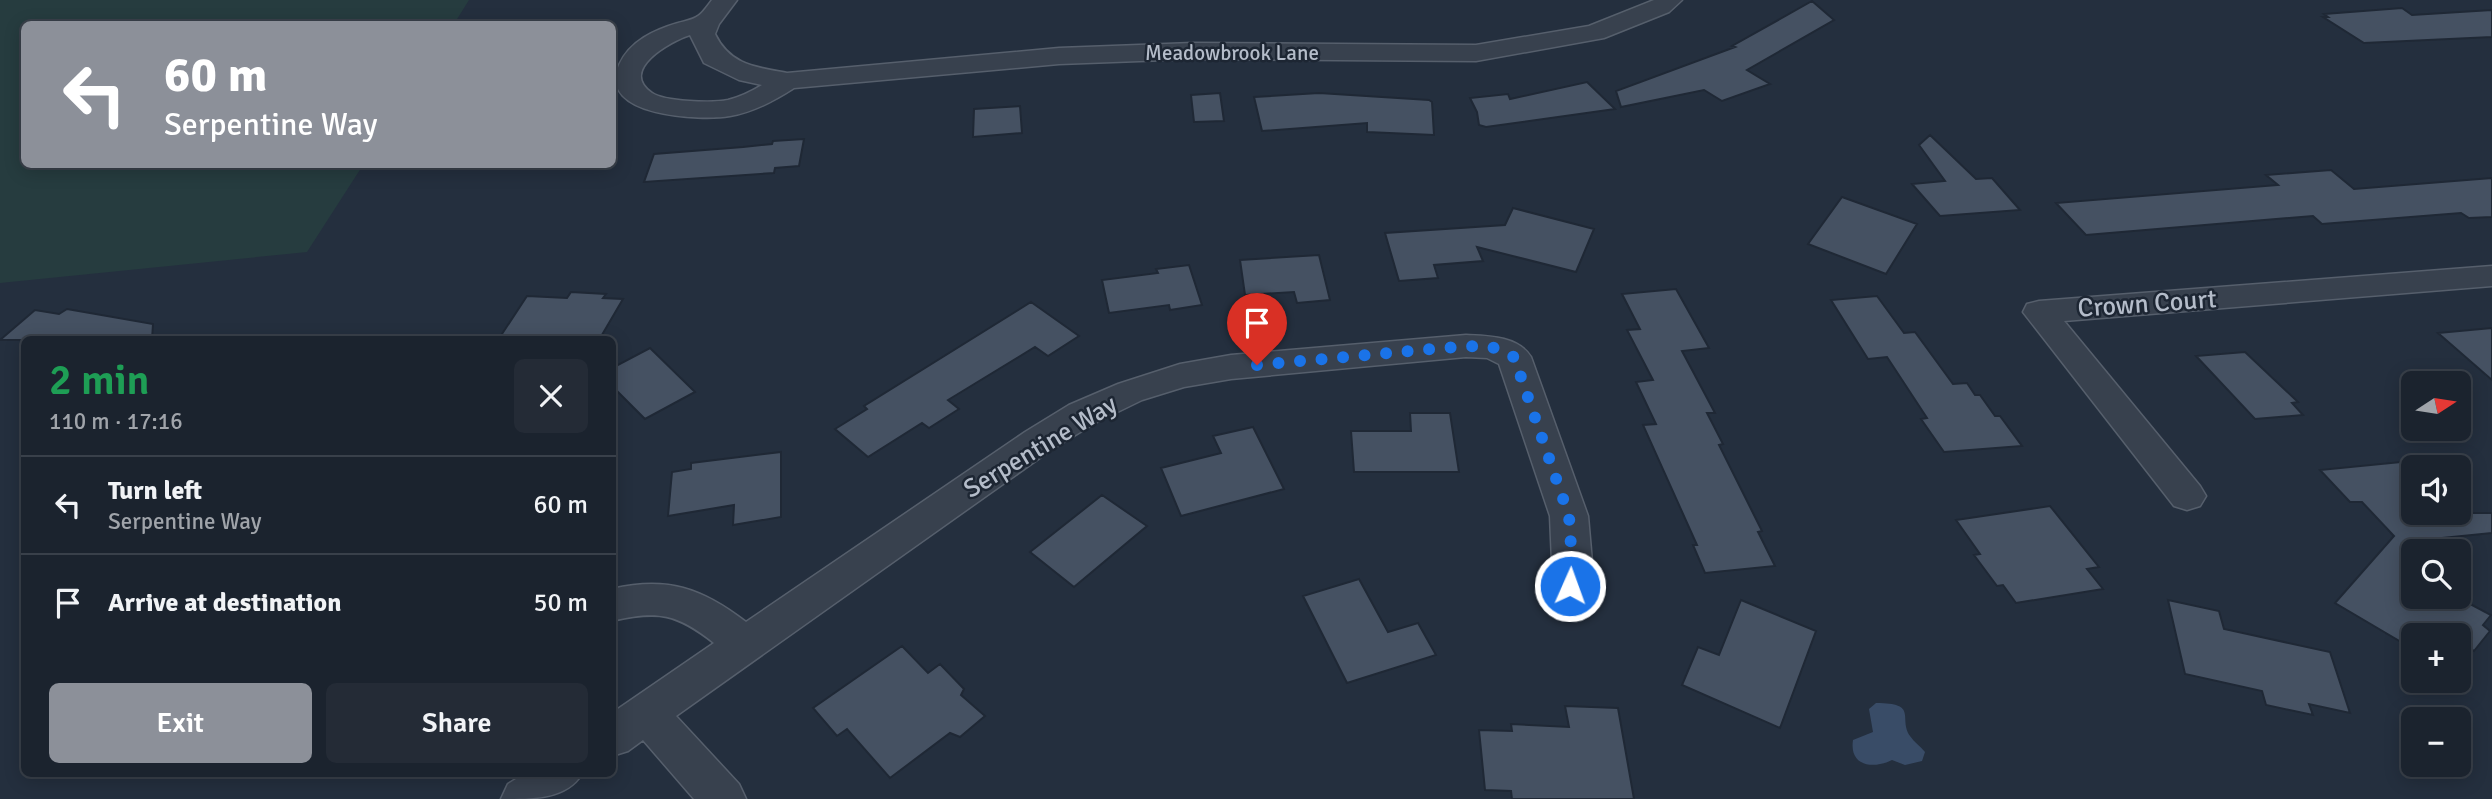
<!DOCTYPE html>
<html lang="en">
<head>
<meta charset="utf-8">
<style>
	body { margin:0; font-family:Signika,sans-serif; background:#242b36; color:#f1f3f6; height:100vh; display:flex; flex-direction:column; font-size:26px; white-space:nowrap }
	* { box-sizing:border-box; margin:0 }
	p { font-size:23px; color:#a0a4aa }
	.icon { flex:none; width:38px; height:38px; fill:none; stroke:currentColor; stroke-width:2; stroke-linecap:round; stroke-linejoin:round }
	.map { position:relative; flex:1; overflow:hidden }
	.details { position:absolute; left:21px; top:336px; width:595px; height:441px; display:flex; flex-direction:column; background:#1b232e; border-radius:10px; box-shadow:0 4px 18px #0003,0 0 0 2px #39404a }
	.details>* { flex:none }
	.banner { position:absolute; left:21px; top:21px; width:595px; height:147px; border-radius:10px; box-shadow:0 4px 18px #0003,0 0 0 2px #39404a; background:#8c9099; color:#fff; overflow:hidden }
	.needle { width:46px; rotate:78deg }
	.controls { position:absolute; left:2401px; top:371px; display:grid; gap:14px }
	.controls a { display:grid; place-items:center; width:70px; height:70px; border-radius:10px; background:#1b232e; box-shadow:0 4px 18px #0003,0 0 0 2px #39404a; font-size:35px }
	.pin { position:absolute; display:grid; place-items:center; width:60px; height:60px; color:#fff; margin:-72px -30px; border-radius:50% 50% 50% 0; rotate:-45deg; box-shadow:0 0 7px #0007 }
	.pin .icon { rotate:45deg }
	.me { position:absolute; width:77px; margin:-38px; rotate:2deg; stroke-linejoin:round; filter:drop-shadow(0 0 5px #0008) }
	.turn { display:flex; align-items:center; gap:24px; height:147px; padding:0 28px; font-size:32px }
	.turn .icon { width:91px; height:91px; stroke-width:2.5 }
	.turn b { display:block; font-size:49px; line-height:60px }
	.round { display:grid; place-items:center; flex:none; width:74px; height:74px; border-radius:10px; background:#242b36 }
	.overview { display:flex; align-items:center; justify-content:space-between; height:119px; padding:0 28px }
	h1 { font-size:42px; font-weight:600; line-height:52px; color:#1e9e55 }
	.primary-button { display:flex; gap:14px; margin-top:auto; padding:14px 28px }
	.primary-button a { flex:1; height:80px; border-radius:10px; background:#8c9099; color:#fff; font-size:28px; font-weight:600; line-height:80px; text-align:center }
	.primary-button a+a { background:#242b36; color:#f1f3f6 }
	ul { padding:0; list-style:none }
	li { display:flex; align-items:center; gap:21px; height:98px; padding:0 28px; border-top:2px solid #39404a }
	li div { flex:1 }
	li b { display:block; font-size:26px }
	li em { font-style:normal }
	.map>svg:first-child { display:block }
	.green { fill:#263c3f }
	.water { fill:#394c67 }
	.building { fill:#455162; stroke:#1f2835; stroke-width:2 }
	.lines { fill:none; stroke-linecap:round; stroke-linejoin:round }
	.minor-casing { stroke:#565f6c; stroke-width:3 }
	.minor { fill:#38414e; fill-rule:evenodd }
	.route { stroke:#1a73e8; stroke-width:12; stroke-dasharray:0 21.6 }
	.labels { text-anchor:middle; stroke-width:5; stroke-linejoin:round; paint-order:stroke }
	.far-street-label { font-size:21px; fill:#b4bcc9; stroke:#1d2633 }
	.street-label { font-size:26px; fill:#b4bcc9; stroke:#1d2633 }
</style>
</head>
<body>
<div class="map">
<svg width="2492" height="799" viewBox="0 0 2492 799">
	<rect width="100%" height="100%" fill="#242f3e"/>
	<!-- green -->
	<path class="green" d="M 0,0 L 469,0 L 454,24 L 24,24 L 24,164 L 363,165 L 307,252 L 0,283 Z"/>
	<!-- water -->
	<path class="water" d="M 1876,703 C 1919,703 1898,718 1910,736 C 1914,742 1920,746 1925,752 L 1922,761 L 1905,765 L 1892,760 C 1874,769 1849,767 1853,740 L 1873,732 L 1869,709 Z"/>
	<!-- building -->
	<path class="building" d="M 1812,1 L 1834,20 L 1747,70 L 1770,84 L 1722,101 L 1704,90 L 1621,107 L 1616,91 L 1735,47 L 1732,46 Z
		M 2402,8 L 2412,15 L 2492,10 L 2492,37 L 2364,43 L 2323,17 L 2328,17 L 2324,14 Z
		M 1587,82 L 1615,109 L 1486,127 L 1479,125 L 1477,112 L 1470,98 L 1508,94 L 1510,99 Z
		M 1220,93 L 1224,121 L 1194,122 L 1191,95 Z
		M 1319,93 L 1429,100 L 1432,102 L 1434,135 L 1367,132 L 1367,123 L 1262,131 L 1254,97 Z
		M 1020,106 L 1022,133 L 973,137 L 974,109 Z
		M 1930,135 L 1976,179 L 1992,178 L 2020,210 L 1940,216 L 1912,184 L 1945,181 L 1919,145 Z
		M 804,139 L 799,166 L 775,168 L 774,173 L 644,182 L 654,154 L 743,147 L 772,144 L 773,141 Z
		M 2331,170 L 2354,189 L 2492,178 L 2492,217 L 2469,218 L 2461,213 L 2322,224 L 2313,216 L 2086,235 L 2056,203 L 2278,185 L 2266,175 Z
		M 1842,197 L 1917,224 L 1886,274 L 1808,244 Z
		M 1513,208 L 1594,229 L 1576,272 L 1477,247 L 1483,261 L 1434,265 L 1438,278 L 1399,281 L 1385,233 L 1505,225 Z
		M 1319,255 L 1330,300 L 1297,303 L 1294,292 L 1245,295 L 1240,260 Z
		M 1189,265 L 1202,305 L 1170,310 L 1169,305 L 1109,313 L 1102,280 L 1158,273 L 1156,269 Z
		M 1676,289 L 1709,348 L 1682,351 L 1715,413 L 1707,413 L 1723,444 L 1719,445 L 1762,531 L 1758,532 L 1775,566 L 1705,573 L 1693,545 L 1697,545 L 1643,425 L 1656,424 L 1636,382 L 1653,380 L 1627,330 L 1640,329 L 1622,294 Z
		M 571,292 L 606,294 L 603,298 L 623,299 L 599,340 L 498,340 L 527,296 L 567,298 Z
		M 1877,296 L 1904,333 L 1915,332 L 1953,384 L 1967,383 L 1975,395 L 1980,395 L 1995,416 L 2000,416 L 2022,446 L 1944,452 L 1921,419 L 1927,418 L 1887,357 L 1868,359 L 1831,300 Z
		M 1031,302 L 1079,336 L 1048,356 L 1035,347 L 948,400 L 959,409 L 929,428 L 922,423 L 868,457 L 835,429 L 867,409 L 864,406 Z
		M 67,309 L 153,324 L 152,340 L 0,340 L 35,310 L 59,314 Z
		M 2492,328 L 2492,380 L 2438,333 Z
		M 650,348 L 695,392 L 645,419 L 612,386 L 612,368 Z
		M 2245,352 L 2298,402 L 2292,403 L 2303,415 L 2255,419 L 2196,356 Z
		M 1410,413 L 1450,413 L 1459,472 L 1354,472 L 1351,431 L 1411,431 Z
		M 1253,427 L 1284,489 L 1181,516 L 1161,468 L 1221,453 L 1213,436 Z
		M 781,452 L 781,517 L 733,525 L 734,505 L 668,516 L 672,472 L 691,469 L 691,463 Z
		M 2401,462 L 2413,475 L 2413,513 L 2492,513 L 2492,533 L 2413,541 L 2413,597 L 2457,597 L 2491,615 L 2483,625 L 2490,631 L 2474,651 L 2464,644 L 2459,652 L 2459,635 L 2413,635 L 2413,649 L 2335,603 L 2394,536 L 2362,502 L 2350,502 L 2320,470 Z
		M 1102,495 L 1147,526 L 1074,587 L 1030,552 Z
		M 2050,506 L 2099,567 L 2087,569 L 2103,589 L 2016,603 L 2003,585 L 1997,586 L 1974,555 L 1980,554 L 1956,520 Z
		M 1359,579 L 1388,632 L 1418,623 L 1436,655 L 1347,683 L 1303,596 Z
		M 1741,600 L 1816,631 L 1780,728 L 1682,685 L 1698,647 L 1719,655 Z
		M 2168,600 L 2219,611 L 2224,629 L 2330,652 L 2350,713 L 2309,704 L 2313,715 L 2266,705 L 2262,691 L 2185,674 Z
		M 902,646 L 928,673 L 940,664 L 964,689 L 961,695 L 985,716 L 960,737 L 950,733 L 890,778 L 847,729 L 837,736 L 813,708 Z
		M 1565,706 L 1618,708 L 1634,799 L 1512,799 L 1511,791 L 1485,790 L 1479,730 L 1512,731 L 1511,724 L 1569,727 Z"/>
	<g class="lines">
		<!-- minor casing -->
		<g class="minor-casing">
			<path id="minor" d="M 712,0 L 737,0 L 719,24 L 715,34 C 730,65 755,67 787,73 L 1059,48 L 1193,43 L 1476,45 L 1589,26 L 1654,0 L 1682,0 L 1669,12 L 1604,38 L 1476,61 L 1193,59 L 1059,64 L 794,88 C 774,101 753,112 730,116 C 702,121 596,117 619,65 C 630,41 654,30 678,23 C 684,21 693,20 698,16 C 703,13 708,5 712,0 ZM 690,35 L 704,63 L 739,80 L 762,85 C 752,91 740,97 728,100 C 713,103 665,102 652,93 C 618,70 671,41 690,35 Z
				M 2492,266 L 2492,286 L 2064,321 L 2200,486 L 2206,496 L 2200,506 L 2187,510 L 2174,506 L 2023,312 L 2027,304 L 2039,301 Z
				M 1466,335 C 1488,336 1518,336 1531,357 L 1588,516 L 1592,562 L 1590,586 L 1584,597 L 1570,602 L 1556,597 L 1550,586 L 1552,562 L 1550,516 L 1499,364 L 1487,358 L 1466,357 L 1231,379 L 1184,387 L 1142,400 L 1095,423 L 1051,450 L 676,716 L 739,784 L 746,799 L 694,799 L 643,740 L 628,751 L 612,756 L 612,713 L 714,643 C 677,614 659,610 612,621 L 612,589 C 667,576 702,588 746,622 L 1025,432 L 1069,405 L 1118,384 L 1180,364 L 1231,355 Z
				M 524,774 L 582,774 C 566,799 535,799 501,799 L 508,784 Z"/>
		</g>
		<!-- minor -->
		<use href="#minor" class="minor"/>
	</g>
	<g class="lines">
		<!-- route -->
		<path class="route" d="M 1257,365 L 1466,346 L 1492,347 L 1514,357 L 1569,516 L 1572,562 L 1570,586"/>
	</g>
	<g class="labels">
		<!-- far-street labels -->
		<g class="far-street-label">
			<text x="1232" y="60">Meadowbrook Lane</text>
		</g>
		<!-- street labels -->
		<g class="street-label">
			<text transform="translate(2147 303) rotate(-4)" y="9">Crown Court</text>
			<text transform="translate(1040 446) rotate(-31)" y="9">Serpentine Way</text>
		</g>
	</g>
</svg>
<div class="controls">
<a><svg class="needle" viewBox="-14 -14 28 28"><path d="M0-13l5 13h-10z" fill="#e53935"/><path d="M0 13l5-13h-10z" fill="#a0a4aa"/></svg></a>
<a><svg class="icon" aria-label="sound" viewBox="0 0 24 24"><path d="M4 9h4l5-4v14l-5-4H4zM17 9q2 3 0 6"/></svg></a>
<a><svg class="icon" aria-label="search" viewBox="0 0 24 24"><circle cx="10" cy="10" r="6"/><path d="M15 15l6 6"/></svg></a>
<a>+</a>
<a>−</a>
</div>
<div class="pin" style="left:1257px;top:365px;background:#d93025"><svg class="icon" aria-label="arrive" viewBox="0 0 24 24"><path d="M6 21V4h12l-3 4 3 4H6"/></svg></div>
<svg class="me" style="left:1570px;top:586px" viewBox="-20 -20 40 40"><circle r="17" fill="#1a73e8" stroke="#fff" stroke-width="3"/><path d="M0-11L8 9 0 5-8 9z" fill="#fff"/></svg>
<div class="banner">
<div class="turn"><svg class="icon" aria-label="left" viewBox="0 0 24 24"><path d="M17 20v-9H6M10 6l-5 5 5 5"/></svg><div><b>60 m</b>Serpentine Way</div></div>
</div>
<section class="details">
<div class="overview"><div><h1>2 min</h1><p>110 m · 17:16</p></div><a class="round"><svg class="icon" aria-label="close" viewBox="0 0 24 24"><path d="M6 6l12 12M18 6L6 18"/></svg></a></div>
<ul>
<li><svg class="icon" aria-label="left" viewBox="0 0 24 24"><path d="M17 20v-9H6M10 6l-5 5 5 5"/></svg><div><b>Turn left</b><p>Serpentine Way</p></div><em>60 m</em></li>
<li><svg class="icon" aria-label="arrive" viewBox="0 0 24 24"><path d="M6 21V4h12l-3 4 3 4H6"/></svg><div><b>Arrive at destination</b></div><em>50 m</em></li>
</ul>
<div class="primary-button"><a>Exit</a><a>Share</a></div>
</section>
</div>
</body>
</html>
